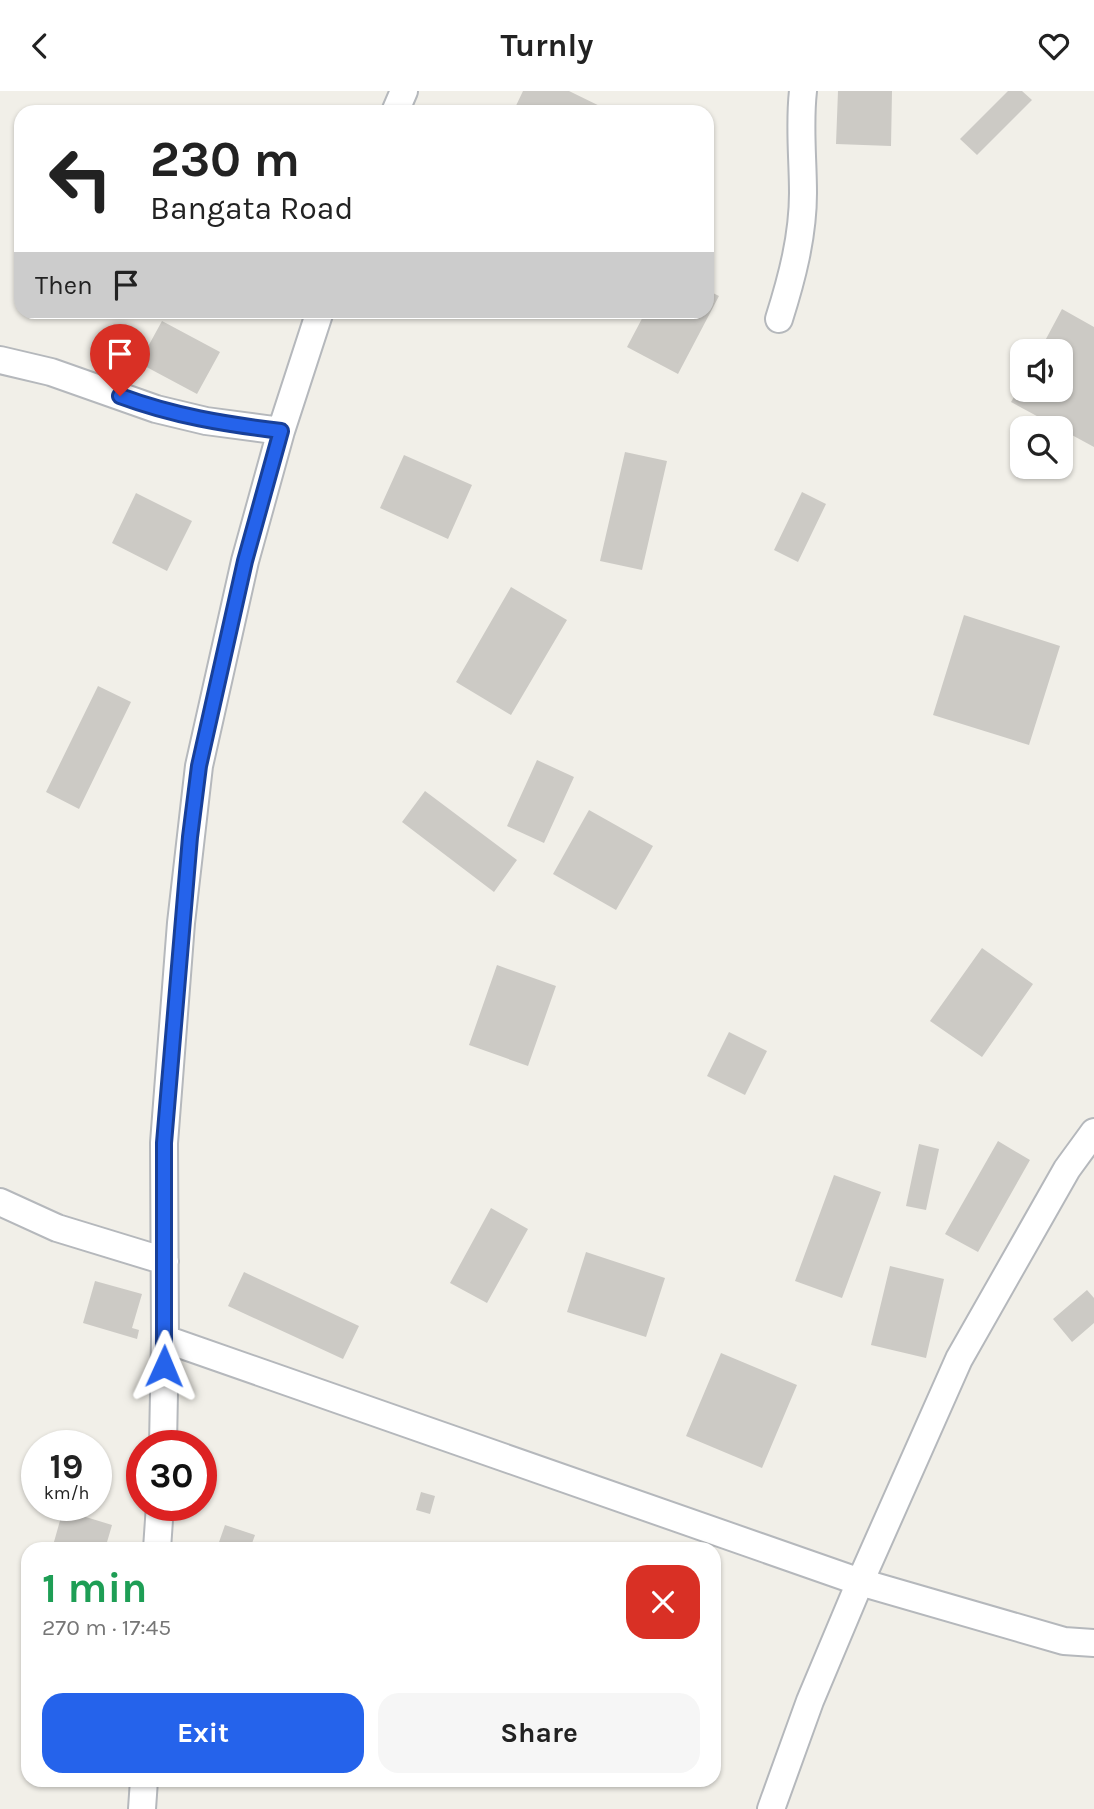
<!DOCTYPE html>
<html lang="en">
<head>
<meta charset="utf-8">
<style>
	body { margin:0; font-family:Karla,sans-serif; background:#f6f6f6; color:#222; height:100vh; display:flex; flex-direction:column; font-size:26px; white-space:nowrap }
	* { box-sizing:border-box; margin:0 }
	p { font-size:23px; color:#767676 }
	.icon { flex:none; width:38px; height:38px; fill:none; stroke:currentColor; stroke-width:2; stroke-linecap:round; stroke-linejoin:round }
	.map { position:relative; flex:1; overflow:hidden }
	.details { position:absolute; left:21px; top:1451px; width:700px; height:245px; display:flex; flex-direction:column; background:#fff; border-radius:21px; box-shadow:0 2px 5px #0004 }
	.details>* { flex:none }
	.hud { position:absolute; left:14px; top:14px; width:700px; height:214px; border-radius:21px; box-shadow:0 2px 5px #0004; background:#fff; color:#222; overflow:hidden }
	.buttons { position:absolute; left:1010px; top:248px; display:grid; gap:14px }
	.buttons a { display:grid; place-items:center; width:63px; height:63px; border-radius:14px; background:#fff; box-shadow:0 2px 5px #0004; font-size:35px }
	.speed { position:absolute; left:21px; top:1339px; display:flex; gap:14px; font-size:35px; font-weight:700; text-align:center }
	.speed>* { display:grid; place-content:center; width:91px; height:91px; border-radius:50%; background:#fff; box-shadow:0 2px 5px #0004; line-height:1 }
	.speed small { font-size:18px; font-weight:400 }
	.speed .limit { border:10px solid #d22; background:#fff; color:#111 }
	.pin { position:absolute; display:grid; place-items:center; width:60px; height:60px; color:#fff; margin:-72px -30px; border-radius:50% 50% 50% 0; rotate:-45deg; box-shadow:0 0 7px #0007 }
	.pin .icon { rotate:45deg }
	.me { position:absolute; width:77px; margin:-38px; rotate:1deg; stroke-linejoin:round; filter:drop-shadow(0 0 5px #0008) }
	.turn { display:flex; align-items:center; gap:24px; height:147px; padding:0 21px; font-size:32px }
	.turn .icon { width:91px; height:91px; stroke-width:2.5 }
	.turn b { display:block; font-size:49px; line-height:60px }
	.then { display:flex; align-items:center; height:66px; padding:0 21px; background:#0003; gap:14px; font-size:26px }
	.round { display:grid; place-items:center; flex:none; width:74px; height:74px; border-radius:21px; background:#f6f6f6 }
	.head { display:flex; align-items:center; justify-content:space-between; height:119px; padding:0 21px }
	h1 { font-size:42px; font-weight:700; line-height:52px; color:#1e9e55 }
	.button { display:flex; gap:14px; margin-top:auto; padding:14px 21px }
	.button a { flex:1; height:80px; border-radius:21px; background:#2563eb; color:#fff; font-size:28px; font-weight:700; line-height:80px; text-align:center }
	.button a+a { background:#f6f6f6; color:#222 }
	header { display:flex; justify-content:space-between; align-items:center; height:91px; padding:0 21px; background:#fff; font-size:32px; font-weight:700 }
	.map>svg:first-child { display:block }
	.building { fill:#cccac5 }
	.lines { fill:none; stroke-linecap:round; stroke-linejoin:round }
	.minor-casing { stroke:#b5b8bc; stroke-width:30 }
	.minor { stroke:#fff; stroke-width:26 }
	.route-casing { stroke:#184099; stroke-width:18 }
	.route { stroke:#2563eb; stroke-width:12 }
</style>
</head>
<body>
<header><svg class="icon" aria-label="back" viewBox="0 0 24 24"><path d="M15 5l-7 7 7 7"/></svg>Turnly<svg class="icon" aria-label="heart" viewBox="0 0 24 24"><path d="M12 20l-8-8c-3-5 5-10 8-4 3-6 11-1 8 4z"/></svg></header>
<div class="map">
<svg width="1094" height="1718" viewBox="0 0 1094 1718">
	<rect width="100%" height="100%" fill="#f1efe8"/>
	<!-- building -->
	<path class="building" d="M 523,0 L 569,0 L 612,21 L 513,21 Z
		M 838,0 L 892,0 L 891,55 L 836,53 Z
		M 1008,0 L 1022,0 L 1032,9 L 977,64 L 960,48 Z
		M 707,199 L 719,205 L 678,283 L 627,256 L 646,220 L 707,220 Z
		M 1062,218 L 1094,236 L 1094,356 L 1011,311 L 1022,292 L 1022,299 L 1060,299 L 1060,261 L 1039,261 Z
		M 162,230 L 220,261 L 197,303 L 139,272 Z
		M 625,361 L 667,370 L 642,479 L 600,470 Z
		M 404,364 L 472,394 L 448,448 L 380,417 Z
		M 802,401 L 826,413 L 798,471 L 774,459 Z
		M 136,402 L 192,430 L 167,480 L 112,452 Z
		M 511,496 L 567,529 L 511,624 L 456,591 Z
		M 964,524 L 1060,555 L 1029,654 L 933,624 Z
		M 98,595 L 131,611 L 79,718 L 46,701 Z
		M 537,669 L 574,686 L 544,752 L 507,735 Z
		M 425,700 L 517,769 L 494,801 L 402,731 Z
		M 589,719 L 653,755 L 616,819 L 553,783 Z
		M 982,857 L 1033,893 L 982,966 L 930,930 Z
		M 497,874 L 556,895 L 528,975 L 469,954 Z
		M 729,941 L 767,960 L 745,1004 L 707,985 Z
		M 998,1050 L 1030,1069 L 978,1161 L 945,1143 Z
		M 919,1053 L 939,1058 L 926,1119 L 906,1115 Z
		M 834,1084 L 881,1101 L 842,1207 L 795,1190 Z
		M 491,1117 L 528,1138 L 487,1212 L 450,1192 Z
		M 586,1161 L 665,1187 L 646,1246 L 567,1221 Z
		M 890,1175 L 944,1188 L 926,1267 L 871,1254 Z
		M 244,1181 L 359,1235 L 343,1268 L 228,1215 Z
		M 95,1190 L 142,1203 L 132,1237 L 139,1239 L 137,1248 L 83,1232 Z
		M 1087,1199 L 1094,1207 L 1094,1232 L 1072,1251 L 1053,1228 Z
		M 721,1262 L 797,1294 L 762,1377 L 686,1345 Z
		M 421,1401 L 435,1405 L 430,1423 L 416,1419 Z
		M 63,1419 L 112,1434 L 105,1458 L 52,1458 Z
		M 225,1434 L 255,1444 L 250,1458 L 209,1458 L 215,1453 L 218,1454 Z"/>
	<g class="lines">
		<!-- minor casing -->
		<g class="minor-casing">
			<path id="minor" d="M 395,21 L 404,0
				M 779,228 C 792,187 803,145 803,102 C 803,68 799,34 803,0
				M 0,269 L 51,281 L 156,318 L 206,330 L 281,340
				M 0,1111 L 57,1137 L 165,1170
				M 165,1248 L 860,1491 L 1064,1550 L 1094,1552
				M 163,1354 L 165,1248 L 164,1052 L 181,832 L 199,675 L 245,470 L 281,340 L 320,220
				M 157,1458 L 160,1414
				M 142,1718 L 144,1689
				M 771,1718 L 810,1610 L 860,1491 L 959,1268 L 1067,1078 L 1094,1041"/>
		</g>
		<!-- minor -->
		<use href="#minor" class="minor"/>
	</g>
	<g class="lines">
		<!-- route casing -->
		<g class="route-casing">
			<path id="route" d="M 120,305 C 174,325 224,333 281,340 L 245,470 L 199,675 L 190,746 L 164,1052 L 164,1275"/>
		</g>
		<!-- route -->
		<use href="#route" class="route"/>
	</g>
</svg>
<div class="buttons">
<a><svg class="icon" aria-label="sound" viewBox="0 0 24 24"><path d="M4 9h4l5-4v14l-5-4H4zM17 9q2 3 0 6"/></svg></a>
<a><svg class="icon" aria-label="search" viewBox="0 0 24 24"><circle cx="10" cy="10" r="6"/><path d="M15 15l6 6"/></svg></a>
</div>
<div class="speed"><div>19<small>km/h</small></div><div class="limit">30</div></div>
<div class="pin" style="left:120px;top:305px;background:#d93025"><svg class="icon" aria-label="arrive" viewBox="0 0 24 24"><path d="M6 21V4h12l-3 4 3 4H6"/></svg></div>
<svg class="me" style="left:164px;top:1275px" viewBox="-20 -20 40 40"><path d="M0-17L14 15 0 8-14 15z" fill="#2563eb" stroke="#fff" stroke-width="4"/></svg>
<div class="hud">
<div class="turn"><svg class="icon" aria-label="left" viewBox="0 0 24 24"><path d="M17 20v-9H6M10 6l-5 5 5 5"/></svg><div><b>230 m</b>Bangata Road</div></div>
<div class="then">Then<svg class="icon" aria-label="arrive" viewBox="0 0 24 24"><path d="M6 21V4h12l-3 4 3 4H6"/></svg></div>
</div>
<section class="details">
<div class="head"><div><h1>1 min</h1><p>270 m · 17:45</p></div><a class="round" style="background:#d93025;color:#fff"><svg class="icon" aria-label="close" viewBox="0 0 24 24"><path d="M6 6l12 12M18 6L6 18"/></svg></a></div>
<div class="button"><a>Exit</a><a>Share</a></div>
</section>
</div>
</body>
</html>
